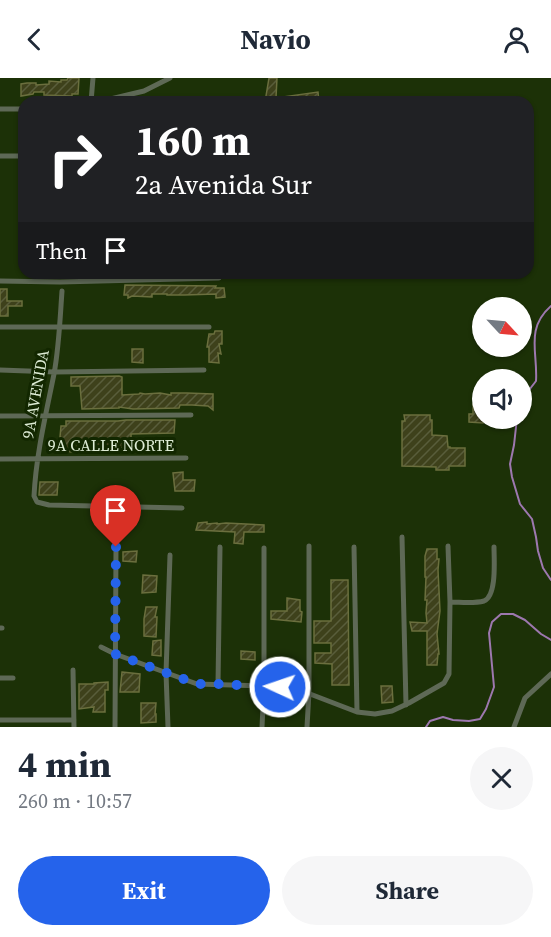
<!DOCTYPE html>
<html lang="en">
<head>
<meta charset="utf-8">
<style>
	body { margin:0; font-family:"Source Serif 4",serif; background:#f6f6f7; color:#1f2937; height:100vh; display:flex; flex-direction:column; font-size:22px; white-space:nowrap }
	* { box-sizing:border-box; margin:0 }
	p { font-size:20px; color:#747a83 }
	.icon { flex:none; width:33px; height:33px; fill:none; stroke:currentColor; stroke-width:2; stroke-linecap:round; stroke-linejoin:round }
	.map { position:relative; height:649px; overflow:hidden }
	.panel { display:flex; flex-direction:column; background:#fff; flex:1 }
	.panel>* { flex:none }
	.hud { position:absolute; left:18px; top:18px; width:516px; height:183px; border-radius:18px; box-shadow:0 2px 4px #0004; background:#202124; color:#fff; overflow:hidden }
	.needle { width:39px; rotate:116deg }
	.controls { position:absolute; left:472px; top:219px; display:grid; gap:12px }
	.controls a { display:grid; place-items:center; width:60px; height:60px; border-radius:50%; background:#fff; box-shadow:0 2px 4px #0004; font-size:30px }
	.pin { position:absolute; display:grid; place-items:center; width:51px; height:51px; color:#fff; margin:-62px -26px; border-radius:50% 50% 50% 0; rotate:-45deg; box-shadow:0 0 6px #0007 }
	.pin .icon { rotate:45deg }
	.me { position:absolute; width:66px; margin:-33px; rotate:273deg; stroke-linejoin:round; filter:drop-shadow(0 0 4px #0008) }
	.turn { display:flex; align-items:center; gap:21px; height:126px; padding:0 18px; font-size:27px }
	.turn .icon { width:78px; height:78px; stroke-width:2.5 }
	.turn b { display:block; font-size:42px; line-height:51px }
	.then { display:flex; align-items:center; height:57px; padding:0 18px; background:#0003; gap:12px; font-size:22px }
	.round { display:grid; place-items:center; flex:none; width:63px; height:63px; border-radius:32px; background:#f6f6f7 }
	.headline { display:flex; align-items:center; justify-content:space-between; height:102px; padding:0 18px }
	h1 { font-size:36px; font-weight:700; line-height:45px }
	.button { display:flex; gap:12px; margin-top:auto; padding:12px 18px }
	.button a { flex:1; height:69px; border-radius:36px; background:#2563eb; color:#fff; font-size:24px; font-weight:700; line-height:69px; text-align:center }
	.button a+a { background:#f6f6f7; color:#1f2937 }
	header { display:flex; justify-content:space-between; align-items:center; height:78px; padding:0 18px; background:#fff; font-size:27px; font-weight:700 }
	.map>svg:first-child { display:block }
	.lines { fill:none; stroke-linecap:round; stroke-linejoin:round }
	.stream { stroke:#9d78af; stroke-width:2 }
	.building { fill:url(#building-hatch); stroke:#6b6f3e; stroke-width:1.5 }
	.street { stroke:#5e6956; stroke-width:5 }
	.route { stroke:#2563eb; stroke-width:10; stroke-dasharray:0 18 }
	.labels { text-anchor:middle; stroke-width:6; stroke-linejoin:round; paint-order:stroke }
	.street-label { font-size:16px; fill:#deecd5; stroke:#122700 }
</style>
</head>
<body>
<header><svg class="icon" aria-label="back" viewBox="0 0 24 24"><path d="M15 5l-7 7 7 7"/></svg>Navio<svg class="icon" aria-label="person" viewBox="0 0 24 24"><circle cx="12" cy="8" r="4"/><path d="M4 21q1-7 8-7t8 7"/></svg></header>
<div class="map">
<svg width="551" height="649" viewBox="0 0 551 649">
	<defs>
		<pattern id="building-hatch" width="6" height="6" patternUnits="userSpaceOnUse" patternTransform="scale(1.5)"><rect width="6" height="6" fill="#3e411b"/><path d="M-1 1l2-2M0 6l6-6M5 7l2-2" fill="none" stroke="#595d3b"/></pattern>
	</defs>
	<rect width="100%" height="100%" fill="#1c3107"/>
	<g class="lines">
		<!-- stream -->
		<path class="stream" d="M 522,325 L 526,316 L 536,303 C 538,274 525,251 551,228
			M 517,340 L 514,367 L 510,386 L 512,399 L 520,426 L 532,441 L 536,459 L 538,473 L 543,490 L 551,502
			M 426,649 L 430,643 L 443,639 L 453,642 L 469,643 L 480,641 L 486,631 L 494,609 L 489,555 L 492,544 L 501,536 L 513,536 L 525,542 L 541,556 L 551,562"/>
	</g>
	<!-- building -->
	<path class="building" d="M 68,0 L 79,0 L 78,16 L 72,16 L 72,18 L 44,17 L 44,14 L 34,14 L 33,16 L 21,18 L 21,6 L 27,5 L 36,5 L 36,7 L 49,6 L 49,3 L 61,4 L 61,2 L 67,2 Z
		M 269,0 L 277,0 L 276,20 L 318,14 L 319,24 L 265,24 Z
		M 125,207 L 216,208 L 215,210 L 224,210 L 225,219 L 216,220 L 216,216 L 184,217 L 167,217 L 167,216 L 152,216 L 152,219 L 132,218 L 128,220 L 128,217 L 124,217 Z
		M 0,211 L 7,211 L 7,223 L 22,223 L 22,228 L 8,228 L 8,238 L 0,238 Z
		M 215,253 L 222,253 L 222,266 L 219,266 L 221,276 L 218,275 L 219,285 L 209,284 L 209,269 L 207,269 L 209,256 L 214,256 Z
		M 132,271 L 143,271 L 143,285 L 132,284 Z
		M 119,298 L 122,299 L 122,317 L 139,316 L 140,315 L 145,316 L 160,315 L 171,317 L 171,315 L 187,315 L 213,316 L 213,332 L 208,328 L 192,327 L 180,327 L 179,330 L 133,331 L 119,329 L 119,330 L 82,331 L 80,308 L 71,308 L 71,299 Z
		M 473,326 L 483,326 L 483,345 L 469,344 L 469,336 L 473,336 Z
		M 404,337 L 430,337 L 430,342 L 432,342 L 432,357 L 447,358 L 448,369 L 450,369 L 450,370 L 465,370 L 465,388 L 449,388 L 449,392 L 436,392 L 436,389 L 402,388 L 402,343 L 405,343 Z
		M 126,342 L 175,342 L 174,355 L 131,356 L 131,369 L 121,370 L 121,372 L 118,371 L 118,373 L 113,374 L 113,372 L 101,371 L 98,372 L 98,374 L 81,375 L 64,373 L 63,363 L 62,363 L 62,360 L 60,359 L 61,348 L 66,348 L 66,343 L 118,343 Z
		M 183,394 L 183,402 L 195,402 L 194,413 L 175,413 L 173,395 Z
		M 40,404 L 58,404 L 57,417 L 39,417 Z
		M 207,444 L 207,446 L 217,445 L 217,446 L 226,445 L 264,447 L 264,454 L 244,454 L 243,466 L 234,465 L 235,454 L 196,452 L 198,445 Z
		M 427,471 L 437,471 L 437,481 L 439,481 L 438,492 L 440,533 L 437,556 L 439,576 L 438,576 L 437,587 L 427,587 L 427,553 L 412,553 L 410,544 L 427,545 L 426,535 L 427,522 L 425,522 L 426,499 L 425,499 L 425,478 Z
		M 137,473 L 136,484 L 123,483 L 123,474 Z
		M 143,497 L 157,498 L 156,514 L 142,515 Z
		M 331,502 L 348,502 L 349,607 L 332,607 L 332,586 L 315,585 L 315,575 L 331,575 L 331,565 L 314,565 L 314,543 L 331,543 Z
		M 287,520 L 300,522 L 300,533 L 302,534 L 301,544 L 271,541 L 271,533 L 287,533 Z
		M 146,529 L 157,529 L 155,539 L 157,539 L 156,559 L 144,558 L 144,541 Z
		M 161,562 L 161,578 L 152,577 L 153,563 Z
		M 241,573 L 255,574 L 255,582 L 241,581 Z
		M 122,594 L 140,596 L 139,614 L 120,614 Z
		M 108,604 L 108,612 L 105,612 L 105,634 L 93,634 L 94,629 L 79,631 L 79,606 L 94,606 L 94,605 Z
		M 381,608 L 392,608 L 393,624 L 382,625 Z
		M 141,625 L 156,625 L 155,636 L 156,636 L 156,644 L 141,645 Z"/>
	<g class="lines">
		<!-- street -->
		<path class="street" d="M 91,24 L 93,0
			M 98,24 L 144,13 L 170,0
			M 0,31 L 24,31
			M 0,78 L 24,78
			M 0,203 L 60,204 L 219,200
			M 62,213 C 60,241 59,269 54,296 C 46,336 36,377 34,418 L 37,424 L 49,427 L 182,430
			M 0,249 L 209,249
			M 0,292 L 55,294 L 204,292
			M 0,338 L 191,337
			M 0,381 L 186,380
			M 402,459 L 406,627
			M 354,469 L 357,634
			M 450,524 C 460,524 473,526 484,523 C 497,518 494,482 494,469
			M 0,550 L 2,550
			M 101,569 L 115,576 L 197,606 L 264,608 L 297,611 L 357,634 L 375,636 L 392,633 L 409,625 L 444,605 L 449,596 L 450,524 L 448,468
			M 73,592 L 74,649
			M 0,600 L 13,600
			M 218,606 L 220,469
			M 0,642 L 74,642
			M 115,649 L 116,469
			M 168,649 L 166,595 L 170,477
			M 262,649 L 264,608 L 264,470
			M 307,649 L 309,614 L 309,468
			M 514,649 L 525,620 L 551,596"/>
	</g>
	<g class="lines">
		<!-- route -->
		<path class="route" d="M 116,469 L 115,576 L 197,606 L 218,606 L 280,609"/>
	</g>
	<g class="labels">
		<!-- street labels -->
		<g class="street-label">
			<text transform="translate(35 316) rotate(-80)" y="6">9A AVENIDA</text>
			<text x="111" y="373">9A CALLE NORTE</text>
		</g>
	</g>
</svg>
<div class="controls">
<a><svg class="needle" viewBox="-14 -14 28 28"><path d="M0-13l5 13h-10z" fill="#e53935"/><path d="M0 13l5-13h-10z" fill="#747a83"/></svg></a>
<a><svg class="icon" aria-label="sound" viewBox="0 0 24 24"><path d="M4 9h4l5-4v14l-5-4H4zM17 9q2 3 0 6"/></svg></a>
</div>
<div class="pin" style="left:116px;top:469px;background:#d93025"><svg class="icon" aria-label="arrive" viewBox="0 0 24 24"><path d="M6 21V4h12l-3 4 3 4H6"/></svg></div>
<svg class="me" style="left:280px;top:609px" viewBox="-20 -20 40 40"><circle r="17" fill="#2563eb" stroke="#fff" stroke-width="3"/><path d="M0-11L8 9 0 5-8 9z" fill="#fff"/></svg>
<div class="hud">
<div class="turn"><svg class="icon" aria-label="right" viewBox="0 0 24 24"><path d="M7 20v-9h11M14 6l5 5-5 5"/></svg><div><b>160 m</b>2a Avenida Sur</div></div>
<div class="then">Then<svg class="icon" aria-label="arrive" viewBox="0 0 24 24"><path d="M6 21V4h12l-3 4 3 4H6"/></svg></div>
</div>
</div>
<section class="panel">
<div class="headline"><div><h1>4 min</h1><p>260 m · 10:57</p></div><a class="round"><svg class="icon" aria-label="close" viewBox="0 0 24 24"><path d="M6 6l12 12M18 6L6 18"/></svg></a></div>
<div class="button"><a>Exit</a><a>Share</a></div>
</section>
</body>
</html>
